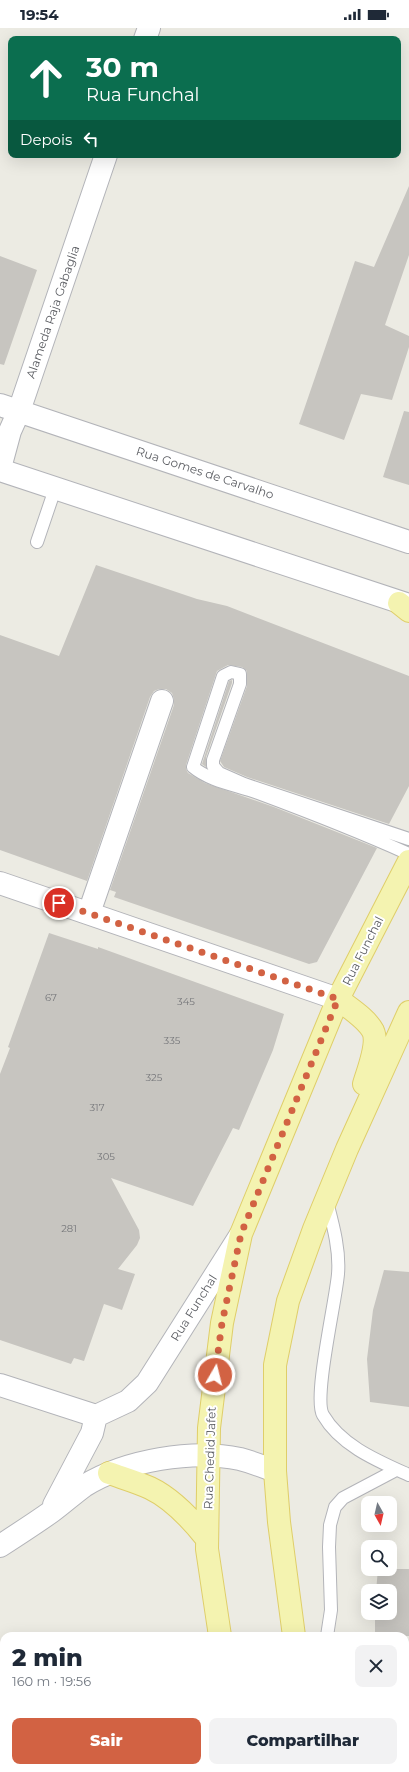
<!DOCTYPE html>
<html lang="pt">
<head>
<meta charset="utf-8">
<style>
	body { margin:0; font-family:Montserrat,sans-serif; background:#f2f2f3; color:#1f2937; height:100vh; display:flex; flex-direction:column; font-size:15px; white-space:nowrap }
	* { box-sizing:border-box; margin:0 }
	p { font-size:13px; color:#747a83 }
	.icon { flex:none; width:22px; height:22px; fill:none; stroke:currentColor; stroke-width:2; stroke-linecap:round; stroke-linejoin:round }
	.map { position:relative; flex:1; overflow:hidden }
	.side { position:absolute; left:0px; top:1604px; width:409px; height:140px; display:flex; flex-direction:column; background:#fff; border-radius:12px 12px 0 0; box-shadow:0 4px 16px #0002 }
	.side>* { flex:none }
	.hud { position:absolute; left:8px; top:8px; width:393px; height:122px; border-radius:8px; box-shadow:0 4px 16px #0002; background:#0b6e4f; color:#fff; overflow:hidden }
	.needle { width:26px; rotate:172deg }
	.buttons { position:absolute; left:361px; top:1468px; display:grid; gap:8px }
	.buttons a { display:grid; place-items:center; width:36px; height:36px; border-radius:8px; background:#fff; box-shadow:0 4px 16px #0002; font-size:20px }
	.pin { position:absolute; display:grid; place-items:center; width:34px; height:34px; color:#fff; margin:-17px; border:2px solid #fff; border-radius:50%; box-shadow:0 1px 4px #0007 }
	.me { position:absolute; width:44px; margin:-22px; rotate:8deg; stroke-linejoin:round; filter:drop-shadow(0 0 3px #0008) }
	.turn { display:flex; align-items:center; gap:14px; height:84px; padding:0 12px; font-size:18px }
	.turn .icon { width:52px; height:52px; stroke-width:2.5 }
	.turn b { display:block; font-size:28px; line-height:34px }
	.then { display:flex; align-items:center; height:38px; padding:0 12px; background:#0003; gap:8px; font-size:15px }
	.round { display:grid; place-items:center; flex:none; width:42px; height:42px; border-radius:8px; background:#f2f2f3 }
	.overview { display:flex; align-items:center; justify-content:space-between; height:68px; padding:0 12px }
	h1 { font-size:24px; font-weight:800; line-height:30px }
	.cta { display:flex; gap:8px; margin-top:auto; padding:8px 12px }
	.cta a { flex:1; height:46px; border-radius:8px; background:#d26243; color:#fff; font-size:16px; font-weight:800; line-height:46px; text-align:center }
	.cta a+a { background:#f2f2f3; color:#1f2937 }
	.status { display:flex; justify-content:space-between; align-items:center; height:28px; padding:0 20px; background:#fff; direction:ltr }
	.status svg { height:11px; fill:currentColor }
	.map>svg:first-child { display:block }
	.building { fill:#c7c5c0 }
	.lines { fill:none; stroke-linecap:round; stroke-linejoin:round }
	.service-casing { stroke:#b3b4b9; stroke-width:14 }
	.minor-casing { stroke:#b3b4b9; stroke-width:24 }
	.tertiary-casing { stroke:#b3b4b9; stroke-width:24 }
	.primary-casing { stroke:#dfce69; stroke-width:24 }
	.service { stroke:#fff; stroke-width:12 }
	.minor { stroke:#fff; stroke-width:22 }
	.tertiary { stroke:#fff; stroke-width:22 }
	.primary { stroke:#f4f3b0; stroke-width:22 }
	.route { stroke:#d26243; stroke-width:7; stroke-dasharray:0 12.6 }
	.labels { text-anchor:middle; stroke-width:4; stroke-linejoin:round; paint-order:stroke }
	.number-label { font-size:10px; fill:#76777a }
	.street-label { font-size:12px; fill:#5b5d62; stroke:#fff }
</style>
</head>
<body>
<div class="status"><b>19:54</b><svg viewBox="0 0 49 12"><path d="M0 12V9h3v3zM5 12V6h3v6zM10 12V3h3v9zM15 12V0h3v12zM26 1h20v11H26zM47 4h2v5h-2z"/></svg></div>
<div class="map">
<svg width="409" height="1744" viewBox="0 0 409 1744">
	<rect width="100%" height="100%" fill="#ecebe3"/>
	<!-- building -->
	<path class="building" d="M 409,158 L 409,227 L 385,297 L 409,308 L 409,319 L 392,372 L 361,366 L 344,412 L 299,396 L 355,233 L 374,239 Z
		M 0,228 L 37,242 L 4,337 L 0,336 Z
		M 404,383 L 409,384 L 409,457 L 383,449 Z
		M 96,537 L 197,571 L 227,578 L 409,648 L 409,758 L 389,796 L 247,749 L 224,739 L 220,733 L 247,658 L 247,643 L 242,639 L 228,637 L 217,643 L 186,737 L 186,741 L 188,745 L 205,755 L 274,779 L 377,820 L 317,934 L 309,936 L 114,869 L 116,864 L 110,862 L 174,677 L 174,671 L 172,665 L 166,661 L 159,661 L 154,663 L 150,669 L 87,853 L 0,822 L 0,607 L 59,628 Z
		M 232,652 L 232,655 L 206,729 L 206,739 L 202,736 L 229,653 Z
		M 49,905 L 98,921 L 98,919 L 284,986 L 273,1022 L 239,1102 L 233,1100 L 193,1178 L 111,1150 L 139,1202 L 140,1210 L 137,1217 L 118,1241 L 135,1246 L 122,1282 L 104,1276 L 84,1333 L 74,1330 L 71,1336 L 0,1312 L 0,1046 L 10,1020 L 8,1019 Z
		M 384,1242 L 409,1244 L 409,1379 L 370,1374 L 367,1331 L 373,1282 Z
		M 378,1541 L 409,1541 L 409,1608 L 375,1608 L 375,1585 L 390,1585 L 390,1563 L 376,1563 Z"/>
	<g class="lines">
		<!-- service casing -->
		<g class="service-casing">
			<path id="service" d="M 37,514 L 55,461
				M 409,811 L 244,756 L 219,745 L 213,738 L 213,732 L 240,656 L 240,646 L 231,644 L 223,648 L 193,739 C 211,754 237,757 258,765 C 309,784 360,804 409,826
				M 327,1174 C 333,1197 340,1222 338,1246 C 336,1272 313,1370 323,1387 C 341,1418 378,1433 409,1447
				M 327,1608 L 331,1582 L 329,1519 L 330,1497 L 335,1479 L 343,1470 L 396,1442
				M 170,1744 L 173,1740
				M 296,1744 L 302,1740"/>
		</g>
		<!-- minor casing -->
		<g class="minor-casing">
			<path id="minor" d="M 145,11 L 149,0
				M 0,440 L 10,403 L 19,383 L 106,127
				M 0,855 L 338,971
				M 89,885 L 162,673
				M 0,1357 L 96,1388
				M 96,1388 L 128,1373 L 147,1355 L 240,1208
				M 54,1477 L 92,1405 L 96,1388
				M 0,1518 C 17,1507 34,1496 51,1484 C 62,1476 73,1466 84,1458 C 126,1432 193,1421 240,1431 C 252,1434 264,1439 275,1443"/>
		</g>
		<!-- tertiary casing -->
		<g class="tertiary-casing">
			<path id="tertiary" d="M 0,377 L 409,514
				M 0,442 L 409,577"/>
		</g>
		<!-- primary casing -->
		<g class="primary-casing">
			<path id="primary" d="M 399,575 L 409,583
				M 338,971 C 349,980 366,990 373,1003 C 379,1016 368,1042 364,1056
				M 109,1445 C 123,1450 137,1454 150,1460 C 173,1471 192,1492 207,1511
				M 220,1608 L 207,1521 L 209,1400 L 222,1295 L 241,1206 L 338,971 L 409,833
				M 294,1608 L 279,1494 L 275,1443 L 275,1337 L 288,1273 L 314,1201 L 347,1121 L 409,984
				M 239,1740 L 239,1744
				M 312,1740 L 312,1744"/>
		</g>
		<!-- service -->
		<use href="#service" class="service"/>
		<!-- minor -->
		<use href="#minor" class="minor"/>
		<!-- tertiary -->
		<use href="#tertiary" class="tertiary"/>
		<!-- primary -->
		<use href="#primary" class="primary"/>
	</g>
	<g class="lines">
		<!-- route -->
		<path class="route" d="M 59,875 L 338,971 L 241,1206 L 222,1295 L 215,1347"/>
	</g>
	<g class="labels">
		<!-- number labels -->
		<g class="number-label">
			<text x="51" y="973">67</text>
			<text x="186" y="977">345</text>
			<text x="172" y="1016">335</text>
			<text x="154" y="1053">325</text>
			<text x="97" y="1083">317</text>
			<text x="106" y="1132">305</text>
			<text x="69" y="1204">281</text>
		</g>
		<!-- street labels -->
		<g class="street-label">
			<text transform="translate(53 284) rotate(-71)" y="4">Alameda Raja Gabaglia</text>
			<text transform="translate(205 445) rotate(18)" y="4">Rua Gomes de Carvalho</text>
			<text transform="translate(363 923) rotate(-63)" y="4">Rua Funchal</text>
			<text transform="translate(194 1280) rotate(-58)" y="4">Rua Funchal</text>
			<text transform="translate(210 1430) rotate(-88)" y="4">Rua Chedid Jafet</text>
		</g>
	</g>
</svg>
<div class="buttons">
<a><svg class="needle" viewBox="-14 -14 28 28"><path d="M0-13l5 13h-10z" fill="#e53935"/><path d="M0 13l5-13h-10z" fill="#747a83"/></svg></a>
<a><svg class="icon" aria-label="search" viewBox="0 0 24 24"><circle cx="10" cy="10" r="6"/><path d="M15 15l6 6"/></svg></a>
<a><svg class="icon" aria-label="layers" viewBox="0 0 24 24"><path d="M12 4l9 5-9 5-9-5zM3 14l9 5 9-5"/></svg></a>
</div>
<div class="pin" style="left:59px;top:875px;background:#d93025"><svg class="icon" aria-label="arrive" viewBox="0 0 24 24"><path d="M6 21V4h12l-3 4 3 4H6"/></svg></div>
<svg class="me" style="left:215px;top:1347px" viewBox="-20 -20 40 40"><circle r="17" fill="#d26243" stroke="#fff" stroke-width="3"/><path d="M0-11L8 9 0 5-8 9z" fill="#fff"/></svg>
<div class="hud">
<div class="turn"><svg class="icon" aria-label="ahead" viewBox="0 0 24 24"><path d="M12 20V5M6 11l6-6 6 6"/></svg><div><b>30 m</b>Rua Funchal</div></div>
<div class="then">Depois<svg class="icon" aria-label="left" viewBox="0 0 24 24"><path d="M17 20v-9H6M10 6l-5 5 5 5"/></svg></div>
</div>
<section class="side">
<div class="overview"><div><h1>2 min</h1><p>160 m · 19:56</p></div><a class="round"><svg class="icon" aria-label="close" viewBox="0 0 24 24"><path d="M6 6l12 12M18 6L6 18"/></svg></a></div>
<div class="cta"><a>Sair</a><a>Compartilhar</a></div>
</section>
</div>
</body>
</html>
